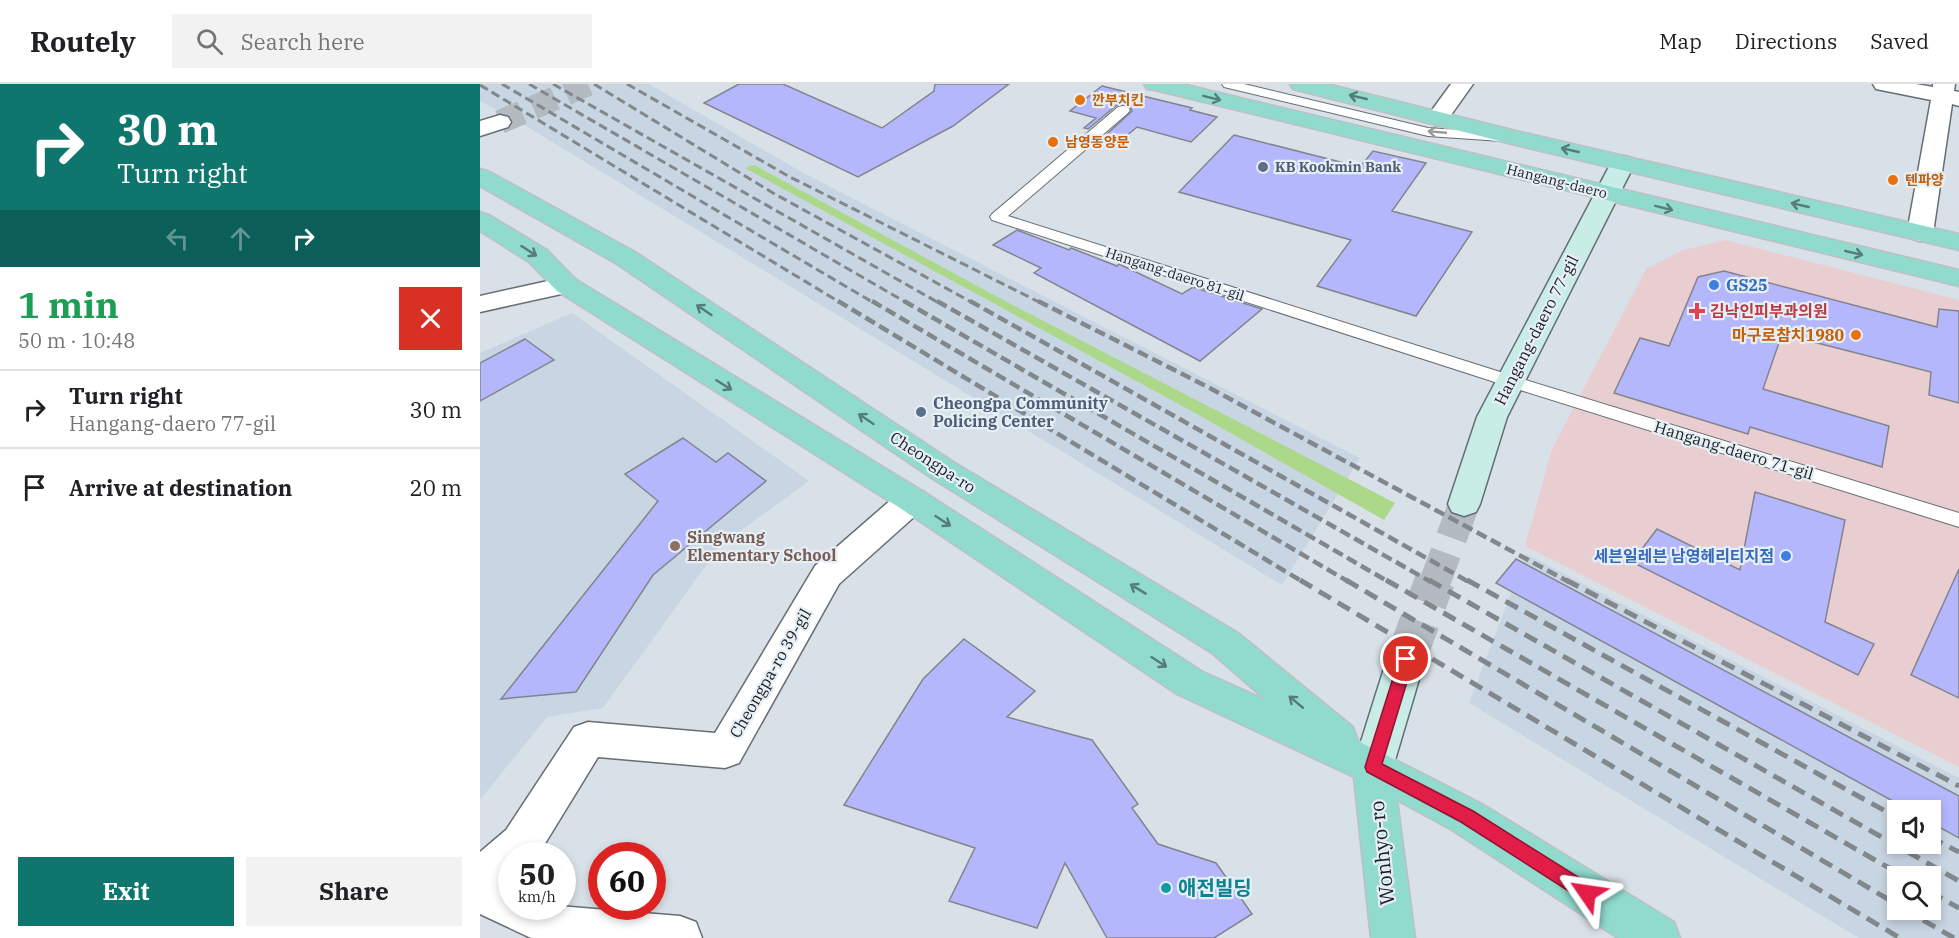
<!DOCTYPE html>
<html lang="en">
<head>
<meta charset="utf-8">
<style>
	body { margin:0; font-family:"IBM Plex Serif","Noto Sans KR",serif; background:#f2f2f2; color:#202124; height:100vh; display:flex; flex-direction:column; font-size:22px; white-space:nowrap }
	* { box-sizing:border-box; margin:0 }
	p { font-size:20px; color:#757577 }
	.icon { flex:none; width:33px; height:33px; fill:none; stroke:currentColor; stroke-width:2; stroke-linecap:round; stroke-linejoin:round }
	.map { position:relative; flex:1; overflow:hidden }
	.panel { display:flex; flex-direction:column; background:#fff; width:480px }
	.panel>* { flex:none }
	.top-card { background:#0f766e; color:#fff; overflow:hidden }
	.buttons { position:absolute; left:1407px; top:716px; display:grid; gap:12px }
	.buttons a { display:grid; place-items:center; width:54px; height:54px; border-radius:0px; background:#fff; box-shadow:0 3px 9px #0003; font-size:30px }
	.speed { position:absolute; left:18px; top:758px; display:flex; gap:12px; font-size:30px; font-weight:700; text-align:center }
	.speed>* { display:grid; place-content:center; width:78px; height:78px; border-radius:50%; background:#fff; box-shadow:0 3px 9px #0003; line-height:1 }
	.speed small { font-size:15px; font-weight:400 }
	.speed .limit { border:9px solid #d22; background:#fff; color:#111 }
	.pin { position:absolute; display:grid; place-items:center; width:51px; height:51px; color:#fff; margin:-26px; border:3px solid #fff; border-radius:50%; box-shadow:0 2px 6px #0007 }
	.me { position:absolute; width:66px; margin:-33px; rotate:302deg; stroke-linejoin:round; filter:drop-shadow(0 0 4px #0008) }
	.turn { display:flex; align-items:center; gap:21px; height:126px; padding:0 18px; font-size:27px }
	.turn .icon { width:78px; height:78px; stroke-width:2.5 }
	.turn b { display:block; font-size:42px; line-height:51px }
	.lanes { display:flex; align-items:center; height:57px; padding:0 18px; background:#0003; justify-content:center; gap:30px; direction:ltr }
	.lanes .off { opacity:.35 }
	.round { display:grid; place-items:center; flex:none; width:63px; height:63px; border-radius:0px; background:#f2f2f2 }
	.summary { display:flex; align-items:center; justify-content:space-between; height:102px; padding:0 18px }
	h1 { font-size:36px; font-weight:800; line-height:45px; color:#1e9e55 }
	.primary-button { display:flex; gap:12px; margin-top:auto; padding:12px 18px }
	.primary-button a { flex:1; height:69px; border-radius:0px; background:#0f766e; color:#fff; font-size:24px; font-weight:800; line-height:69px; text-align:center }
	.primary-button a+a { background:#f2f2f2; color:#202124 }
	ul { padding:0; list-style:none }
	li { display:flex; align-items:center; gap:18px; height:78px; padding:0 18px; border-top:2px solid #e0e0e0 }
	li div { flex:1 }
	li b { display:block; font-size:22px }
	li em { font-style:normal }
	header { display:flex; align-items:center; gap:36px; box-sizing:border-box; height:84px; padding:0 30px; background:#fff; border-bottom:2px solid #e0e0e0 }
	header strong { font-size:28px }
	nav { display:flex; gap:33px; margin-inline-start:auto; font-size:21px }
	.search { width:420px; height:54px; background:#f2f2f2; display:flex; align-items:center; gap:15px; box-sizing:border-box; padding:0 21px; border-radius:0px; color:#757577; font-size:22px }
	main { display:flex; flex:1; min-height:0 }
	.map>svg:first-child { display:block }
	.commercial { fill:#e9ced1 }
	.built { fill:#c8d5e2; fill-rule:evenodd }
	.green { fill:#abd889 }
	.building { fill:#b5b7fd; stroke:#83848d; stroke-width:1.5 }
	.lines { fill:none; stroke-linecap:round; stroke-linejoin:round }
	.street-tunnel { stroke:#b3bac0; stroke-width:24; stroke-dasharray:24 12; stroke-linecap:butt }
	.secondary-tunnel-far1 { stroke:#b3bac0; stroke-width:31; stroke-dasharray:31 16; stroke-linecap:butt }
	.secondary-tunnel { stroke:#b3bac0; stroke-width:40; stroke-dasharray:40 20; stroke-linecap:butt }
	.lane-casing { stroke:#666d74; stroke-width:2 }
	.street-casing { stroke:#666d74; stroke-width:3 }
	.secondary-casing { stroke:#666d74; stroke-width:3 }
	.primary-casing { stroke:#bfc0c1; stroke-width:3 }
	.lane { fill:#fff; fill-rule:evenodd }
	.street { fill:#fff; fill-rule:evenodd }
	.secondary { fill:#c8ece6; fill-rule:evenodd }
	.primary { fill:#90dace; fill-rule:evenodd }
	.rail-far2 { stroke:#82878c; stroke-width:3; stroke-dasharray:9 4.5; stroke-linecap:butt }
	.rail-far1 { stroke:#82878c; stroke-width:4.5; stroke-dasharray:11 5; stroke-linecap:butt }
	.rail { stroke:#82878c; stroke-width:5; stroke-dasharray:14 8; stroke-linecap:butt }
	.oneway { stroke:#567c78 }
	.oneway2 { stroke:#999a9c }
	.route { fill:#e11d48; stroke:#92132f; stroke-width:1.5 }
	.food-dot { fill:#e8710a; stroke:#e6eef6; stroke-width:2 }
	.service-dot { fill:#5c6f8a; stroke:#e6eef6; stroke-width:2 }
	.shop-dot { fill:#3f7fe0; stroke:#e6eef6; stroke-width:2 }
	.health-dot { fill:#e0444e; stroke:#e6eef6; stroke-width:2 }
	.education-dot { fill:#8d6e63; stroke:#e6eef6; stroke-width:2 }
	.culture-dot { fill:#0f9aa8; stroke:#e6eef6; stroke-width:2 }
	.labels { text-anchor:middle; stroke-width:4.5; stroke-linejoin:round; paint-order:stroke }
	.far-food-label { font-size:14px; font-weight:bold; fill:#c56008; stroke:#e6eef6; text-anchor:start }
	.far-service-label { font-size:14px; font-weight:bold; fill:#4e5e75; stroke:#e6eef6; text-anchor:start }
	.far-street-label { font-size:14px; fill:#1c1f22; stroke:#e6eef6 }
	.shop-label { font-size:16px; font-weight:bold; fill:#366cbe; stroke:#e6eef6; text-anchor:start }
	.health-label { font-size:16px; font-weight:bold; fill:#be3a42; stroke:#e6eef6; text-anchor:start }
	.street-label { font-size:16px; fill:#1c1f22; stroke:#e6eef6 }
	.food-label { font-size:16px; font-weight:bold; fill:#c56008; stroke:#e6eef6; text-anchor:end }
	.service-label { font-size:16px; font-weight:bold; fill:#4e5e75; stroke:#e6eef6; text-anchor:start }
	.education-label { font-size:16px; font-weight:bold; fill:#785e54; stroke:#e6eef6; text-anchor:start }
	.near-street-label { font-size:20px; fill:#1c1f22; stroke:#e6eef6 }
	.near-culture-label { font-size:20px; font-weight:bold; fill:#0d838f; stroke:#e6eef6; text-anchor:start }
</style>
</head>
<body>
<header>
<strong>Routely</strong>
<div class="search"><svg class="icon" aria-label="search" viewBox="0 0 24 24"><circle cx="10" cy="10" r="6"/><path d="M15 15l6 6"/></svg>Search here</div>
<nav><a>Map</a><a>Directions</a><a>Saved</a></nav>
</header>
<main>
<section class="panel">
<div class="top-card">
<div class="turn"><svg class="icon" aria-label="right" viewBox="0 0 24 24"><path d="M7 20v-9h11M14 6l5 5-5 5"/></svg><div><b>30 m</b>Turn right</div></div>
<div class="lanes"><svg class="icon off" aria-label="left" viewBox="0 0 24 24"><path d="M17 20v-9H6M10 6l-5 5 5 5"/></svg><svg class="icon off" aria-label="ahead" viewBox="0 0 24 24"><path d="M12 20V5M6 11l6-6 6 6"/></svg><svg class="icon" aria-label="right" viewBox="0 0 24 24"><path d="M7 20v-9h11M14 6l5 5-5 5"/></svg></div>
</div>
<div class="summary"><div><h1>1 min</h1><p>50 m · 10:48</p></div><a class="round" style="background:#d93025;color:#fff"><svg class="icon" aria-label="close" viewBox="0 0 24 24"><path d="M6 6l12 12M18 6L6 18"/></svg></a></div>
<ul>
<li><svg class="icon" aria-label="right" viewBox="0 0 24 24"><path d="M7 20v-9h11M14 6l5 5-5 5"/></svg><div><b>Turn right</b><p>Hangang-daero 77-gil</p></div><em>30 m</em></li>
<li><svg class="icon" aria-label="arrive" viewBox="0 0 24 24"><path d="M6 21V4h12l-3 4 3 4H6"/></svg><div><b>Arrive at destination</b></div><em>20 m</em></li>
</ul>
<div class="primary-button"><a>Exit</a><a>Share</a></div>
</section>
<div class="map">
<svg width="1479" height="854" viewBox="0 0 1479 854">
	<rect width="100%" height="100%" fill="#d9e1e8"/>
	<!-- commercial -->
	<path class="commercial" d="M 1246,156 L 1479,216 L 1479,683 L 1045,462 L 1072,365 L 1166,185 L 1203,166 Z"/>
	<!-- built -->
	<path class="built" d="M 0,0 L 169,0 L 329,92 L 880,374 L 802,501 L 46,42 L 0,17 Z
		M 92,229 L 329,397 L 240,462 L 123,624 L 67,633 L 0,716 L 0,269 Z
		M 1046,470 L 1479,694 L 1479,854 L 1379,854 L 989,619 ZM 1418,726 L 1450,726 L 1450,759 L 1418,759 ZM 1418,792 L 1450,792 L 1450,825 L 1418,825 Z"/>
	<!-- green -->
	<path class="green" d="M 274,81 L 527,218 L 915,419 L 904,436 L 717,330 L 265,84 Z"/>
	<!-- building -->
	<path class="building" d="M 259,0 L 303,0 L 402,44 L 454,7 L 455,0 L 529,0 L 473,42 L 378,93 L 224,19 Z
		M 622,2 L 712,24 L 710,26 L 737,33 L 711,58 L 657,43 L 644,54 L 627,50 L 652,27 L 650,22 L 643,20 L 637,21 L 608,45 L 604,44 L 616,34 L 590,27 Z
		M 754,51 L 880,83 L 893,67 L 946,79 L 912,127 L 992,148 L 936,232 L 837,202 L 871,156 L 699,108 Z
		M 537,146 L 589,166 L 591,164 L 637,182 L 639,180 L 702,210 L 713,203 L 782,225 L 720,277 L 554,189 L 561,184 L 513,161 Z
		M 1244,187 L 1457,243 L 1459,225 L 1479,227 L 1479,319 L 1449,311 L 1451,288 L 1302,250 L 1283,305 L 1409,342 L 1402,383 L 1270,343 L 1268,350 L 1134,309 L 1160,254 L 1189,262 L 1218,193 Z
		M 45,255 L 74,276 L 0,317 L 0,279 Z
		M 203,354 L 236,378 L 248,369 L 286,397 L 173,491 L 96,608 L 21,615 L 178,417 L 145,390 Z
		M 1275,408 L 1365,436 L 1345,538 L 1394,560 L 1378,591 L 1152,478 L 1177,445 L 1260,486 Z
		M 1036,475 L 1479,712 L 1479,754 L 1450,738 L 1450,726 L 1429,726 L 1016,499 Z
		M 1479,485 L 1479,614 L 1431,591 Z
		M 484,555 L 555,607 L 527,633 L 612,656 L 658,720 L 652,724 L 678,760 L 736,779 L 772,830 L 734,854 L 627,854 L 585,779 L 557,844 L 469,817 L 495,764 L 364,721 L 443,595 Z"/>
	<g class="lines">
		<!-- street-tunnel -->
		<path class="street-tunnel" d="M 20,38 L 108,0"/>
		<!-- secondary-tunnel-far1 -->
		<path class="secondary-tunnel-far1" d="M 955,498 L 984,420"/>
		<!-- secondary-tunnel -->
		<path class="secondary-tunnel" d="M 926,575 L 955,496"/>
		<!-- lane casing -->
		<g class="lane-casing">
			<path id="lane" d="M 742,0 L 764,0 L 948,44 L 1021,49 L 1028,53 L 1021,57 L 948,52 L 744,3 Z
				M 643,22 L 648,23 L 650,26 L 648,29 L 528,132 L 1036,293 L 1479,429 L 1479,443 L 1024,301 L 512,136 L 510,133 L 512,130 L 638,23 Z"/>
		</g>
		<!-- street casing -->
		<g class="street-casing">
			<path id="street" d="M 971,0 L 993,0 L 966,38 L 958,40 L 950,38 L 947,33 Z
				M 1393,0 L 1436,0 L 1453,3 L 1453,0 L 1475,0 L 1474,7 L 1479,8 L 1479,22 L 1472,20 L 1453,149 L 1449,154 L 1440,157 L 1431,154 L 1427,149 L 1451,16 L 1396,5 Z
				M 20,31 L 28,33 L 31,38 L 28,43 L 0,52 L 0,37 Z
				M 86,193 L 95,195 L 99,201 L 95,207 L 0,228 L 0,212 Z
				M 432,404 L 444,408 L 448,416 L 444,424 L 359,500 L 259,679 L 245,684 L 118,673 L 58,771 L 32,771 L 32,796 L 28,799 L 32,801 L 32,822 L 79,822 L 200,832 L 216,838 L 222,854 L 51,854 L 0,830 L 0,768 L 26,746 L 94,643 L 108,638 L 235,649 L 335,482 L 420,408 Z"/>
		</g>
		<!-- secondary casing -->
		<g class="secondary-casing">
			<path id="secondary" d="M 1143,72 L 1151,74 L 1155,79 L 1027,333 L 1000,420 L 996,428 L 984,432 L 972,428 L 968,420 L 997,333 L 1131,79 L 1135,74 Z
				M 926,560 L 939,564 L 945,575 L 913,683 L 907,696 L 893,701 L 879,696 L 873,683 L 907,575 L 913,564 Z"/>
		</g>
		<!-- primary casing -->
		<g class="primary-casing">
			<path id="primary" d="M 664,0 L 702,0 L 1479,186 L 1479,202 L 675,6 L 667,5 Z
				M 810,0 L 847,0 L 1036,47 L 1479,150 L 1479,166 L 1036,61 L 813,5 Z
				M 0,85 L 8,87 L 155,168 L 475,379 L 758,549 L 873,643 L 878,657 L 1002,720 L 1194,838 L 1200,854 L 1138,854 L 972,746 L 917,716 L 935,854 L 891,854 L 874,693 L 697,610 L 420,424 L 77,207 L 49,178 L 0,147 L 0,128 L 9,131 L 67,166 L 95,195 L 444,408 L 723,588 L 786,616 L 732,569 L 453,395 L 137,180 L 0,102 Z"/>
		</g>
		<!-- lane -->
		<use href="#lane" class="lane"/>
		<!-- street -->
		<use href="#street" class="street"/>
		<!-- secondary -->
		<use href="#secondary" class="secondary"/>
		<!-- primary -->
		<use href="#primary" class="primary"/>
		<!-- rail-far2 -->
		<path class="rail-far2" d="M 22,0 L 394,219
			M 49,0 L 427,219
			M 73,0 L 459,219
			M 114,0 L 293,109 L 493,219
			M 147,0 L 310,93 L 561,219
			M 0,1 L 361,219"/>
		<!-- rail-far1 -->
		<path class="rail-far1" d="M 358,217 L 823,498
			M 392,217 L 869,498
			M 424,217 L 909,498
			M 457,217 L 951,498
			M 490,217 L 989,498
			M 558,217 L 726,302 L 1089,498"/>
		<!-- rail -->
		<path class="rail" d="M 820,496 L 1420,854
			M 866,496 L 1418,821
			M 906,496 L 1423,792
			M 949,496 L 1479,797
			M 987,496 L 1418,734
			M 1086,496 L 1479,702
			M 1450,753 L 1479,768
			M 1450,808 L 1479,824
			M 1424,825 L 1474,854"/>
	</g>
	<!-- one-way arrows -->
	<defs><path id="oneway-shaft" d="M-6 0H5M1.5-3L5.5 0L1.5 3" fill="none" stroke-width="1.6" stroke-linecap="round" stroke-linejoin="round" transform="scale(1.5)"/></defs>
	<g class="oneway">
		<use href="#oneway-shaft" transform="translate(878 13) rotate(-167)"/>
		<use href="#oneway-shaft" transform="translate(732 14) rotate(14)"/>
		<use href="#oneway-shaft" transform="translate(1090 66) rotate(-167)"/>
		<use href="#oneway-shaft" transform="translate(1320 121) rotate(-167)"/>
		<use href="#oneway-shaft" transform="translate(1184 124) rotate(14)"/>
		<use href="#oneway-shaft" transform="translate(49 167) rotate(33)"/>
		<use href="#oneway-shaft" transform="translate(1374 169) rotate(13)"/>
		<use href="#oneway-shaft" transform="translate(224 226) rotate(-146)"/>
		<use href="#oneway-shaft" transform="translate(244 301) rotate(32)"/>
		<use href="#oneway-shaft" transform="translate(386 335) rotate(-146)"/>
		<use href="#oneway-shaft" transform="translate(463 437) rotate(33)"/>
		<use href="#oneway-shaft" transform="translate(658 505) rotate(-149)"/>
		<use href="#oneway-shaft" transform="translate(679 578) rotate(33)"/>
		<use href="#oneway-shaft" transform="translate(816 618) rotate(-140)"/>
	</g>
	<use class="oneway2" href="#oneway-shaft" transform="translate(957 48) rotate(-175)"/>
	<!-- route -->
	<path class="route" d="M 926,569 L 932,571 L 934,575 L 902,680 L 993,727 L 1114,803 L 1116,809 L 1114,815 L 1107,817 L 1101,815 L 981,738 L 887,688 L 885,683 L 919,575 L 921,571 Z"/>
	<!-- markers -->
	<g class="food-dot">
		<circle cx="600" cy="16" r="6"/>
		<circle cx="573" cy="58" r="6"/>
		<circle cx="1413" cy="96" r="6"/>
		<circle cx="1376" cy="251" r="6"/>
	</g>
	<g class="service-dot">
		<circle cx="783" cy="83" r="6"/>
		<circle cx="441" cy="328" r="6"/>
	</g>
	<g class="shop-dot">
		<circle cx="1234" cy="201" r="6"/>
		<circle cx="1306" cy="472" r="6"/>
	</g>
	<path class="health-dot" d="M1214 218h6v6h6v6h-6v6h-6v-6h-6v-6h6z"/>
	<circle class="education-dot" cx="195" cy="462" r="6"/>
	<circle class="culture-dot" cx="686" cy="804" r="6"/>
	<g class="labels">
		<!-- far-food labels -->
		<g class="far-food-label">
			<text x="612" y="21">깐부치킨</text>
			<text x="585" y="63">남영동양문</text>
			<text x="1425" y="101">텐파양</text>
		</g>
		<!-- far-service labels -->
		<g class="far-service-label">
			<text x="795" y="88">KB Kookmin Bank</text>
		</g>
		<!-- far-street labels -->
		<g class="far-street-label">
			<text transform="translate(1077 97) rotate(14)" y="5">Hangang-daero</text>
			<text transform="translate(695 190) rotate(18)" y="5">Hangang-daero 81-gil</text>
		</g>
		<!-- shop labels -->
		<g class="shop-label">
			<text x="1246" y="207">GS25</text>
			<text x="1294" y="478" text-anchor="end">세븐일레븐 남영헤리티지점</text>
		</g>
		<!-- health labels -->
		<g class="health-label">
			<text x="1230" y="233">김낙인피부과의원</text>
		</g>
		<!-- street labels -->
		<g class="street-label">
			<text transform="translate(1056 246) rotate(-63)" y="6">Hangang-daero 77-gil</text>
			<text transform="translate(1254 366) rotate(17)" y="6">Hangang-daero 71-gil</text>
			<text transform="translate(453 378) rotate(33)" y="6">Cheongpa-ro</text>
			<text transform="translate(290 589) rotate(-60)" y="6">Cheongpa-ro 39-gil</text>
		</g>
		<!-- food labels -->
		<g class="food-label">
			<text x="1364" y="257">마구로참치1980</text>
		</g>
		<!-- service labels -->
		<g class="service-label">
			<text x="453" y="325">Cheongpa Community<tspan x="453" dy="18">Policing Center</tspan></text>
		</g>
		<!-- education labels -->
		<g class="education-label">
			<text x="207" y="459">Singwang<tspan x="207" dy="18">Elementary School</tspan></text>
		</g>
		<!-- near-street labels -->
		<g class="near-street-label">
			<text transform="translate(902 769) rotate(-96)" y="7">Wonhyo-ro</text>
		</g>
		<!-- near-culture labels -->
		<g class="near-culture-label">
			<text x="698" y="811">애전빌딩</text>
		</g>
	</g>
</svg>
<div class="buttons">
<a><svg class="icon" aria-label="sound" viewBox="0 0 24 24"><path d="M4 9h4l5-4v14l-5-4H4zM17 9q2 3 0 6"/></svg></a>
<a><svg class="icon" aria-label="search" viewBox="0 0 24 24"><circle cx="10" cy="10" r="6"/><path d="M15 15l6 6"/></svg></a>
</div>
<div class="speed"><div>50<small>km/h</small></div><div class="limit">60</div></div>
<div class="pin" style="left:926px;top:575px;background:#d93025"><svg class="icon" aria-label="arrive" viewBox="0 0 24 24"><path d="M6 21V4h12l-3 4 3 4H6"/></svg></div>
<svg class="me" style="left:1107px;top:809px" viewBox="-20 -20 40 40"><path d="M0-17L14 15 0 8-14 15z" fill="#e11d48" stroke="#fff" stroke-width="4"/></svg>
</div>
</main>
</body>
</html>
